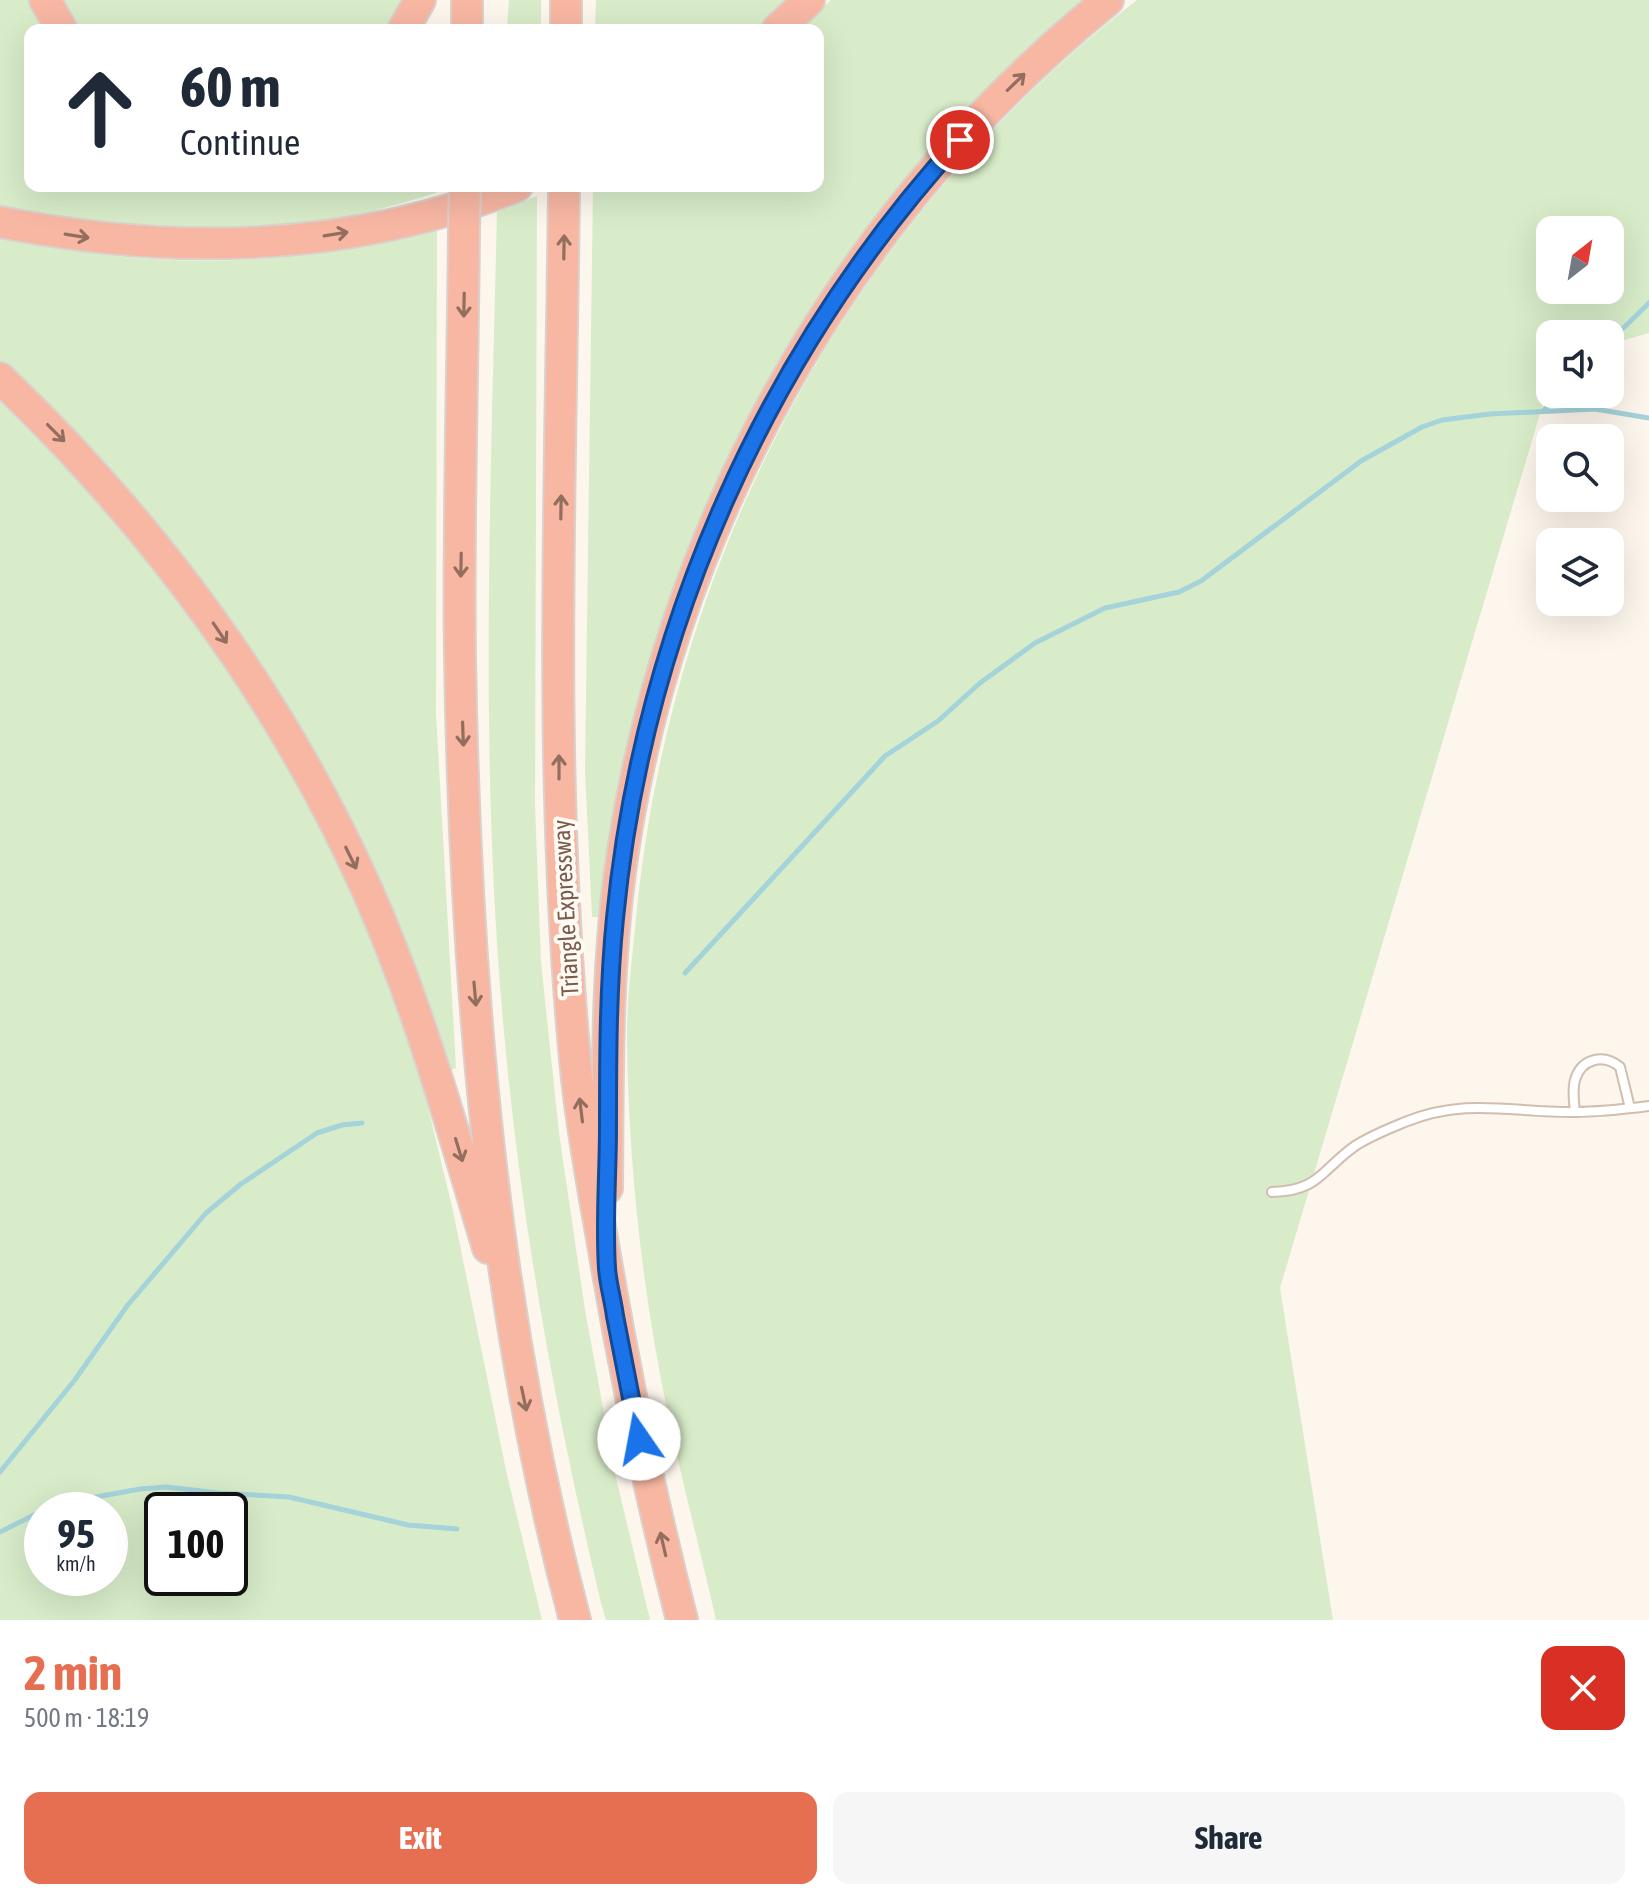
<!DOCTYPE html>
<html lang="en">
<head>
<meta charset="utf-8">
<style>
	body { margin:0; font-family:"Asap Condensed",sans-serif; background:#f6f6f7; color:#1f2937; height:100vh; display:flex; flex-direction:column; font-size:30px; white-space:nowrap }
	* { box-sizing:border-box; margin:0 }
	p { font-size:26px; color:#747a83 }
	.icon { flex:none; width:44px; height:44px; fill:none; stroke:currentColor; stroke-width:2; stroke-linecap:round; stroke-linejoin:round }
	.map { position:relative; height:1620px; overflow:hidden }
	.panel { display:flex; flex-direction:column; background:#fff; flex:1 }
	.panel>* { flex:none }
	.guide { position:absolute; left:24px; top:24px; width:800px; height:168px; border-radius:16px; box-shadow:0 8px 32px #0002; background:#fff; color:#1f2937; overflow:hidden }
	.needle { width:52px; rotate:31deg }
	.controls { position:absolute; left:1536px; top:216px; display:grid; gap:16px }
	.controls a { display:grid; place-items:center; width:88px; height:88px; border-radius:16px; background:#fff; box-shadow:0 8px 32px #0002; font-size:40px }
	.speed { position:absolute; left:24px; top:1492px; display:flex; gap:16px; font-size:40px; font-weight:700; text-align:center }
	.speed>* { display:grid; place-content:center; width:104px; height:104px; border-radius:50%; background:#fff; box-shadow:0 8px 32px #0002; line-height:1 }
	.speed small { font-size:20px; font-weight:400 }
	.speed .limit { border:4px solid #111; border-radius:12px; background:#fff; color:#111 }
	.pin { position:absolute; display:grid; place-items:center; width:68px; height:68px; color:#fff; margin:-34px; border:4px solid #fff; border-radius:50%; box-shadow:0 2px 8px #0007 }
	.me { position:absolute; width:88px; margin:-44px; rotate:348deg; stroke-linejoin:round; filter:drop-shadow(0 0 6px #0008) }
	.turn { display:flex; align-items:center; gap:28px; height:168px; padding:0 24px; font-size:36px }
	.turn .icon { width:104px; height:104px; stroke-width:2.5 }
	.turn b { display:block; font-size:56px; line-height:68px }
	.round { display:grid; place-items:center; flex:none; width:84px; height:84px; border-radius:16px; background:#f6f6f7 }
	.head { display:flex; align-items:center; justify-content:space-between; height:136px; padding:0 24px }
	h1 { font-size:48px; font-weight:700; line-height:60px; color:#e76f51 }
	.action { display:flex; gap:16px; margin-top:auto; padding:16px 24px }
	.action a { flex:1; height:92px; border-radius:16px; background:#e76f51; color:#fff; font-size:32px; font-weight:700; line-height:92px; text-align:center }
	.action a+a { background:#f6f6f7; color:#1f2937 }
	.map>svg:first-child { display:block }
	.green { fill:#d8ecc9; fill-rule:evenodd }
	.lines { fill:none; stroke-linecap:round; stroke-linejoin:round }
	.stream { stroke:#a5d3da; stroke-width:5 }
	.service-casing { stroke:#d1beb0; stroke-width:12 }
	.motorway-casing { stroke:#dad1cd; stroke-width:34 }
	.service { stroke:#fff; stroke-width:8 }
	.motorway { stroke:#f7b7a3; stroke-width:30 }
	.motorway-bridge-casing { stroke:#dad1cd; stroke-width:34; stroke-linecap:butt }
	.motorway-bridge { stroke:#f7b7a3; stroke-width:30 }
	.oneway { stroke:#936e5e }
	.route-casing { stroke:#114b97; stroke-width:20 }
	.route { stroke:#1a73e8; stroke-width:14 }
	.labels { text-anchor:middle; stroke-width:8; stroke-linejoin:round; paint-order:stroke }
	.street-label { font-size:24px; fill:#7a5c4d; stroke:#fffaf3 }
</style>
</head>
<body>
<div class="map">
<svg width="1649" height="1620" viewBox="0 0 1649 1620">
	<rect width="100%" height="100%" fill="#fdf6ec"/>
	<!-- green -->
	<path class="green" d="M 0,0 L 33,0 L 49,30 L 30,30 L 30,186 L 436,186 L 436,193 C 389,207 342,221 293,227 C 201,238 89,231 0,207 Z
		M 57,0 L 407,0 L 390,30 L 75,30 Z
		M 509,0 L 541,0 L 541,30 L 507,30 Z
		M 596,0 L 789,0 L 756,30 L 595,30 Z
		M 831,0 L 1093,0 L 854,254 L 644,695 L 621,779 L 604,917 L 592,917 L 585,771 L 593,186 L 818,186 L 818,30 L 799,30 Z
		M 1137,0 L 1649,0 L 1649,333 L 1610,344 L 1610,334 L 1550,334 L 1550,380 L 1280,1288 L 1333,1620 L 716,1620 C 701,1553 683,1486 669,1419 C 643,1297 629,1170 627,1045 C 626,1003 632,961 636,919 C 670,559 849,222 1137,0 ZM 1550,230 L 1610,230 L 1610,290 L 1550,290 Z
		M 537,196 L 535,806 L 541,962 L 559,1133 L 585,1310 L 616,1478 L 650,1620 L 606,1620 L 601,1603 C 555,1410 520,1218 503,1021 C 479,752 491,481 497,212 Z
		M 437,229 L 436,713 L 456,1068 L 446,1072 L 301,739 L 0,364 L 0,237 C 94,258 190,266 286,257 C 337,252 387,240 437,229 Z
		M 0,394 L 98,495 L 233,674 L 326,830 L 370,933 L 407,1034 L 427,1103 L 453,1211 L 507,1475 L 542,1620 L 0,1620 ZM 42,1510 L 110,1510 L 110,1578 L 42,1578 ZM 162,1510 L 230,1510 L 230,1578 L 162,1578 Z"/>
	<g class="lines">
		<!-- stream -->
		<path class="stream" d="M 1610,341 L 1649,303
			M 1543,411 L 1559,394
			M 685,973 L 885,756 L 938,721 L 980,683 L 1035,643 L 1105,608 L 1179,592 L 1201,581 L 1361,461 L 1422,427 L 1442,420 L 1490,414 L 1595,409 L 1649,418
			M 0,1472 L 74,1381 L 127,1306 L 206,1213 L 241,1184 L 317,1133 L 342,1125 L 362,1123
			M 44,1510 L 63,1503 L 140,1489 L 166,1487 L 219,1493 L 289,1497 L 408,1525 L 457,1529
			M 0,1532 L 42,1511"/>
		<!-- service casing -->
		<g class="service-casing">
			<path id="service" d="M 1575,1112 C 1574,1102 1572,1090 1575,1080 C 1581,1059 1603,1053 1620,1067 L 1630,1108
				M 1272,1192 C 1319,1191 1321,1170 1355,1146 C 1370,1136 1388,1129 1405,1122 C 1468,1097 1511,1113 1575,1112 C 1600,1112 1625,1109 1649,1106"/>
		</g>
		<!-- motorway casing -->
		<g class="motorway-casing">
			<path id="motorway" d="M 45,0 L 62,30
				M 403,30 L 420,0
				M 467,30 L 467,0
				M 566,30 L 566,0
				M 777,30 L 809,0
				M 564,186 C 561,483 547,782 577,1079 C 583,1134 593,1189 603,1244 C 624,1370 650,1495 682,1620
				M 0,222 C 172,256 353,253 517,186
				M 464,227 C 463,370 458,513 460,657 C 465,980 492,1307 575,1620
				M 0,378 C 153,524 282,698 368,892 C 419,1007 452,1128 488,1248
				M 607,1188 C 608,1082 606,977 620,872 C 666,532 841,216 1108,0"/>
		</g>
		<!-- service -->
		<use href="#service" class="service"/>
		<!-- motorway -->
		<use href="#motorway" class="motorway"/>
		<!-- motorway-bridge casing -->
		<g class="motorway-bridge-casing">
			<path id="motorway-bridge" d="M 464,227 L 465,186"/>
		</g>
		<!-- motorway-bridge -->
		<use href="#motorway-bridge" class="motorway-bridge"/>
	</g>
	<!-- one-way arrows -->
	<defs><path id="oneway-shaft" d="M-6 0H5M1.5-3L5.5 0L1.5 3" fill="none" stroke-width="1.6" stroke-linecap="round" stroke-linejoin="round" transform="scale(2)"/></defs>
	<g class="oneway">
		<use href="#oneway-shaft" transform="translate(1016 82) rotate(-44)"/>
		<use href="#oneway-shaft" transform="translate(336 234) rotate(-9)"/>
		<use href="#oneway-shaft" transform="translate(77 236) rotate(9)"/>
		<use href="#oneway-shaft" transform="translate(564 247) rotate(-89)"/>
		<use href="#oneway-shaft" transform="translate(464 305) rotate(91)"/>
		<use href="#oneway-shaft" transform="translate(56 433) rotate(45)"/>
		<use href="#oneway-shaft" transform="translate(561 507) rotate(-89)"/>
		<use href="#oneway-shaft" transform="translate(461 565) rotate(91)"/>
		<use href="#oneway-shaft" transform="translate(220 633) rotate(56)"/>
		<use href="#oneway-shaft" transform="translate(463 734) rotate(88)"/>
		<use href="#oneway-shaft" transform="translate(559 767) rotate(-90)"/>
		<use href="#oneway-shaft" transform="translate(351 858) rotate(64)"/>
		<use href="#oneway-shaft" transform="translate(475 994) rotate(85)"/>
		<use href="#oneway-shaft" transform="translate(581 1110) rotate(-97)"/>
		<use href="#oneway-shaft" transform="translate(459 1150) rotate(73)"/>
		<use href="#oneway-shaft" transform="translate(524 1399) rotate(78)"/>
		<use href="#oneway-shaft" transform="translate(663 1544) rotate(-103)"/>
	</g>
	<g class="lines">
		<!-- route casing -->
		<g class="route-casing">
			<path id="route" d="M 639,1439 C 631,1398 623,1357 615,1316 C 613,1300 608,1284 607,1268 C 604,1221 608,1174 608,1128 C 608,1058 608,988 615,918 C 643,630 765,354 960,140"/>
		</g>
		<!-- route -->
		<use href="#route" class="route"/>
	</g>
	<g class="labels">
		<!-- street labels -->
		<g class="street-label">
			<text transform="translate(566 908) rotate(-93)" y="8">Triangle Expressway</text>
		</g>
	</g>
</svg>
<div class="controls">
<a><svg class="needle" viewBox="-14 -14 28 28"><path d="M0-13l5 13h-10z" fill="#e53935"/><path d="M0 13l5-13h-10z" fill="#747a83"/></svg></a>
<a><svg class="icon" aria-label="sound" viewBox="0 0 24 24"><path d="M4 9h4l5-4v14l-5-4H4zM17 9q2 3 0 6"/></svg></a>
<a><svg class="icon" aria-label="search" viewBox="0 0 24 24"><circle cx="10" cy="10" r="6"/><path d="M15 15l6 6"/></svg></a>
<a><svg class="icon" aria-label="layers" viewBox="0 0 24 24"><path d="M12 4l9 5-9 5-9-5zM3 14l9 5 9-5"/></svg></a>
</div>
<div class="speed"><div>95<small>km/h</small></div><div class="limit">100</div></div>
<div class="pin" style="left:960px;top:140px;background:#d93025"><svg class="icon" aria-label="arrive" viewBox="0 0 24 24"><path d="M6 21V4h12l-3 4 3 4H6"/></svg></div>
<svg class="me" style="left:639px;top:1439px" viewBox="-20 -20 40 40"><circle r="19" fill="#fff"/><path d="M0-13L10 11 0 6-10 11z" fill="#1a73e8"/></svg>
<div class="guide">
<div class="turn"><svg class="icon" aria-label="ahead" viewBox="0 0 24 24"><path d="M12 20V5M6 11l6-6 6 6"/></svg><div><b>60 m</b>Continue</div></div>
</div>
</div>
<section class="panel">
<div class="head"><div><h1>2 min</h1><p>500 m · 18:19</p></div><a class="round" style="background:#d93025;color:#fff"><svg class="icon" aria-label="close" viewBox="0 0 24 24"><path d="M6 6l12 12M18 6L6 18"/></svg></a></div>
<div class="action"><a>Exit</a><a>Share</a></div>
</section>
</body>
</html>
